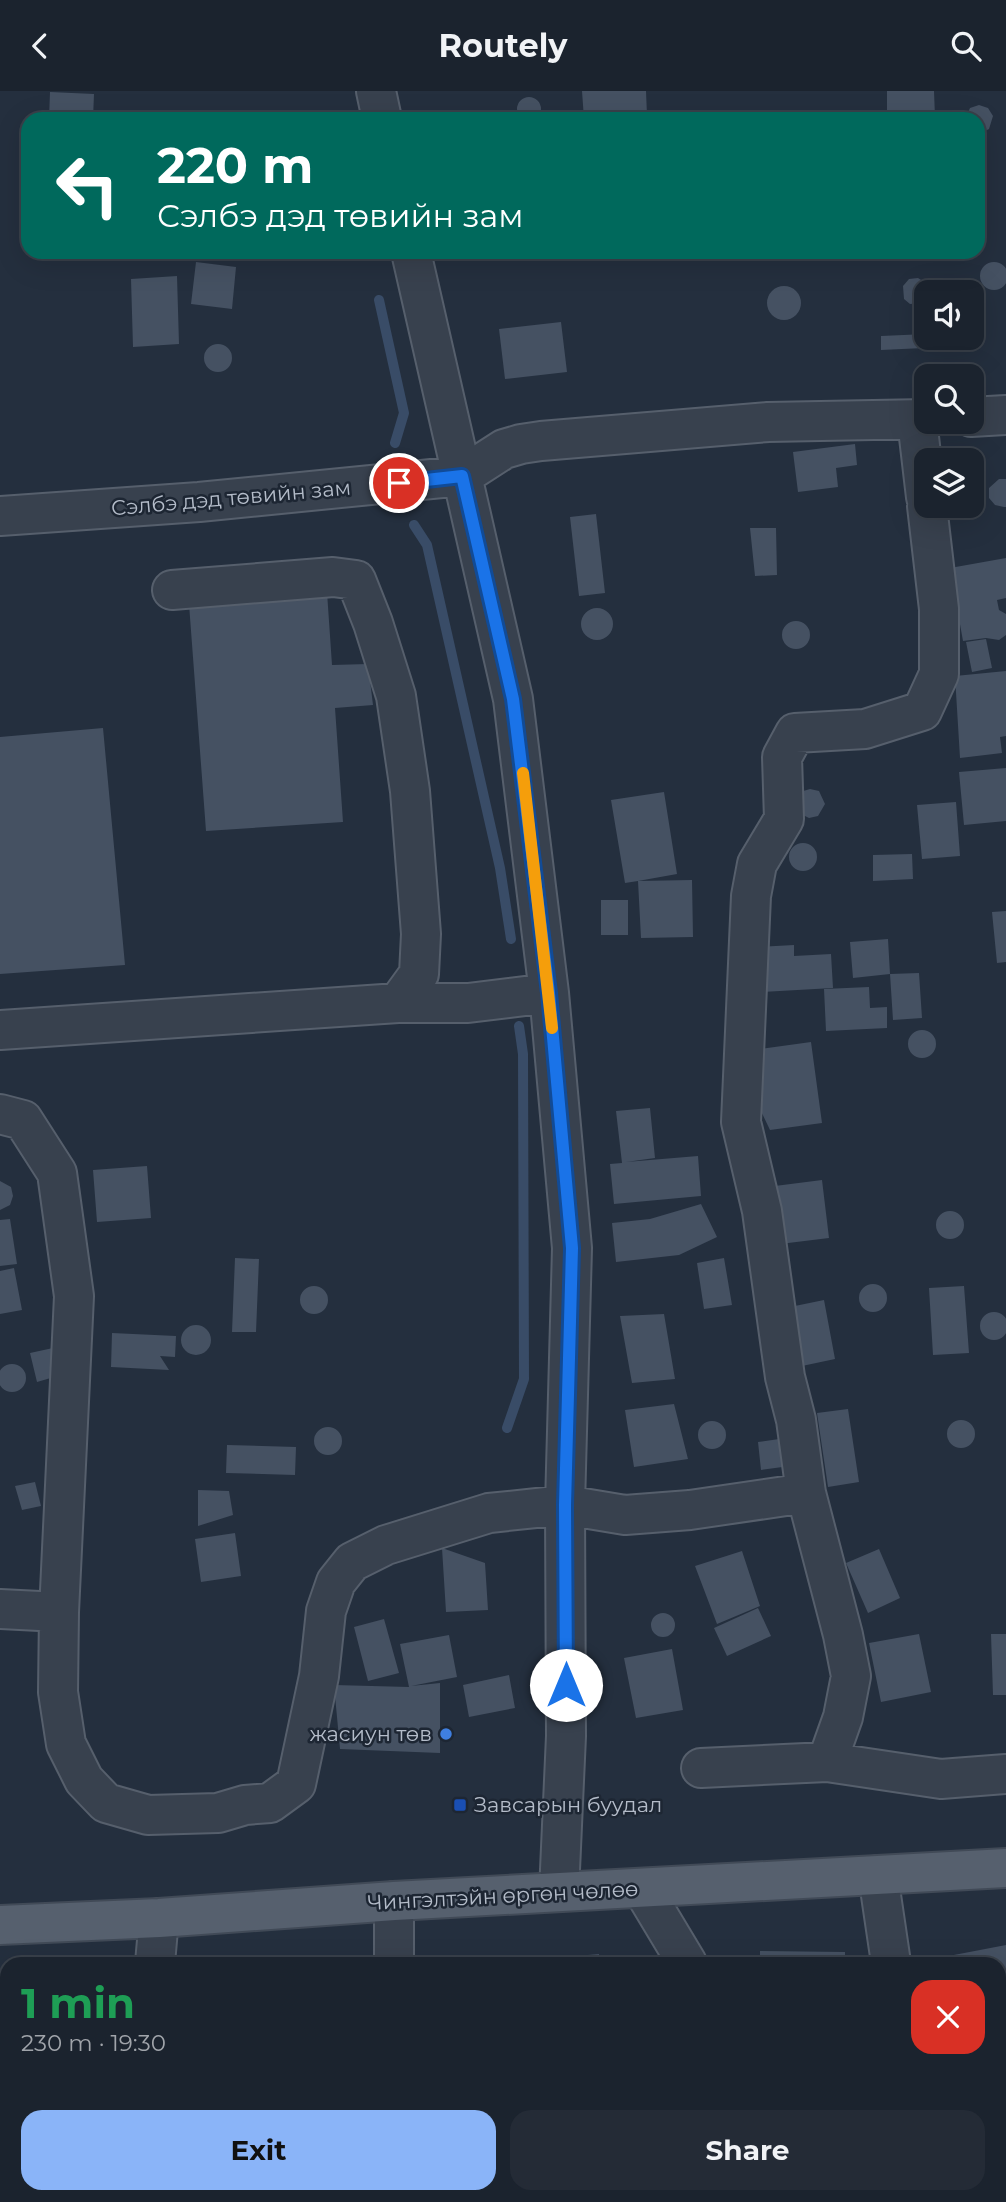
<!DOCTYPE html>
<html lang="en">
<head>
<meta charset="utf-8">
<style>
	body { margin:0; font-family:Montserrat,sans-serif; background:#242b36; color:#f1f3f6; height:100vh; display:flex; flex-direction:column; font-size:26px; white-space:nowrap }
	* { box-sizing:border-box; margin:0 }
	p { font-size:23px; color:#a0a4aa }
	.icon { flex:none; width:38px; height:38px; fill:none; stroke:currentColor; stroke-width:2; stroke-linecap:round; stroke-linejoin:round }
	.map { position:relative; flex:1; overflow:hidden }
	.details { position:absolute; left:0px; top:1866px; width:1006px; height:247px; display:flex; flex-direction:column; background:#1b232e; border-radius:21px 21px 0 0; box-shadow:0 7px 28px #0002,0 0 0 2px #39404a }
	.details>* { flex:none }
	.guide { position:absolute; left:21px; top:21px; width:964px; height:147px; border-radius:21px; box-shadow:0 7px 28px #0002,0 0 0 2px #39404a; background:#00695c; color:#fff; overflow:hidden }
	.tools { position:absolute; left:914px; top:189px; display:grid; gap:14px }
	.tools a { display:grid; place-items:center; width:70px; height:70px; border-radius:14px; background:#1b232e; box-shadow:0 7px 28px #0002,0 0 0 2px #39404a; font-size:35px }
	.pin { position:absolute; display:grid; place-items:center; width:60px; height:60px; color:#fff; margin:-30px; border:4px solid #fff; border-radius:50%; box-shadow:0 2px 7px #0007 }
	.me { position:absolute; width:77px; margin:-38px; rotate:0deg; stroke-linejoin:round; filter:drop-shadow(0 0 5px #0008) }
	.turn { display:flex; align-items:center; gap:24px; height:147px; padding:0 21px; font-size:32px }
	.turn .icon { width:91px; height:91px; stroke-width:2.5 }
	.turn b { display:block; font-size:49px; line-height:60px }
	.round { display:grid; place-items:center; flex:none; width:74px; height:74px; border-radius:21px; background:#242b36 }
	.overview { display:flex; align-items:center; justify-content:space-between; height:119px; padding:0 21px }
	h1 { font-size:42px; font-weight:700; line-height:52px; color:#1e9e55 }
	.button { display:flex; gap:14px; margin-top:auto; padding:14px 21px }
	.button a { flex:1; height:80px; border-radius:21px; background:#8ab4f8; color:#111; font-size:28px; font-weight:700; line-height:80px; text-align:center }
	.button a+a { background:#242b36; color:#f1f3f6 }
	header { display:flex; justify-content:space-between; align-items:center; height:91px; padding:0 21px; background:#1b232e; font-size:32px; font-weight:700 }
	.map>svg:first-child { display:block }
	.lines { fill:none; stroke-linecap:round; stroke-linejoin:round }
	.stream { stroke:#394c67; stroke-width:10 }
	.building { fill:#455162 }
	.minor-casing { stroke:#565f6c; stroke-width:42 }
	.major-casing { stroke:#414a57; stroke-width:42 }
	.path { stroke:#44595c; stroke-width:4.5; stroke-dasharray:5 5; stroke-linecap:butt }
	.minor { stroke:#38414e; stroke-width:38 }
	.major { stroke:#56606e; stroke-width:38 }
	.route-casing { stroke:#114b97; stroke-width:18 }
	.route { stroke:#1a73e8; stroke-width:12 }
	.slow { stroke:#f59e0b; stroke-width:12 }
	.shop-dot { fill:#3f7fe0; stroke:#1d2633; stroke-width:2.5 }
	.transit-dot { fill:#1a4fb4; stroke:#1d2633; stroke-width:2.5 }
	.labels { text-anchor:middle; stroke-width:5; stroke-linejoin:round; paint-order:stroke }
	.street-label { font-size:21px; fill:#b4bcc9; stroke:#1d2633 }
	.poi-label { font-size:21px; fill:#b4bcc9; stroke:#1d2633; text-anchor:end }
</style>
</head>
<body>
<header><svg class="icon" aria-label="back" viewBox="0 0 24 24"><path d="M15 5l-7 7 7 7"/></svg>Routely<svg class="icon" aria-label="search" viewBox="0 0 24 24"><circle cx="10" cy="10" r="6"/><path d="M15 15l6 6"/></svg></header>
<div class="map">
<svg width="1006" height="2111" viewBox="0 0 1006 2111">
	<rect width="100%" height="100%" fill="#242f3e"/>
	<g class="lines">
		<!-- stream -->
		<path class="stream" d="M 379,209 L 404,322 L 395,352
			M 414,434 L 427,454 L 500,777 L 511,848
			M 507,1337 L 524,1288 L 523,963 L 519,935"/>
	</g>
	<!-- building -->
	<path class="building" d="M 582,0 L 646,0 L 647,24 L 584,28 Z
		M 887,0 L 934,0 L 935,26 L 887,27 Z
		M 50,1 L 94,3 L 93,28 L 49,28 Z
		M517 18a12 12 0 1 1 24 0a12 12 0 1 1-24 0Z
		M 979,14 L 988,17 L 993,25 L 989,38 L 981,42 L 978,42 L 978,28 L 965,28 L 970,17 Z
		M 739,21 L 749,24 L 753,28 L 730,28 Z
		M980 185a14 14 0 1 1 28 0a14 14 0 1 1-28 0Z
		M 196,171 L 236,176 L 232,218 L 191,213 Z
		M 177,185 L 179,253 L 133,256 L 131,188 Z
		M 918,187 L 926,192 L 929,201 L 926,201 L 926,210 L 922,212 L 910,213 L 904,208 L 903,195 L 909,188 Z
		M767 212a17 17 0 1 1 34 0a17 17 0 1 1-34 0Z
		M 561,231 L 567,281 L 505,288 L 499,238 Z
		M 926,243 L 926,247 L 944,247 L 945,256 L 881,259 L 881,245 Z
		M204 267a14 14 0 1 1 28 0a14 14 0 1 1-28 0Z
		M 855,353 L 857,374 L 836,377 L 838,396 L 798,401 L 793,361 Z
		M 999,388 L 1006,388 L 1006,416 L 1004,416 L 995,414 L 989,407 L 989,397 Z
		M 596,423 L 605,502 L 579,505 L 570,426 Z
		M 750,437 L 776,437 L 777,484 L 755,485 Z
		M 1006,467 L 1006,507 L 997,509 L 999,519 L 1006,523 L 1006,544 L 999,549 L 986,547 L 963,550 L 950,477 Z
		M 327,501 L 332,574 L 368,573 L 373,614 L 335,617 L 343,731 L 206,740 L 189,513 Z
		M581 533a16 16 0 1 1 32 0a16 16 0 1 1-32 0Z
		M782 544a14 14 0 1 1 28 0a14 14 0 1 1-28 0Z
		M 986,548 L 992,577 L 972,581 L 966,551 Z
		M 1006,580 L 1006,645 L 1000,646 L 1002,662 L 960,667 L 955,585 Z
		M 103,637 L 125,874 L 0,883 L 0,646 Z
		M 1006,677 L 1006,730 L 964,734 L 959,681 Z
		M 810,698 L 819,700 L 825,713 L 818,725 L 809,727 L 801,723 L 800,701 Z
		M 664,701 L 677,783 L 638,790 L 692,789 L 693,846 L 641,847 L 638,790 L 625,792 L 611,709 Z
		M 956,711 L 960,765 L 922,768 L 917,714 Z
		M789 766a14 14 0 1 1 28 0a14 14 0 1 1-28 0Z
		M 912,763 L 913,788 L 873,790 L 873,764 Z
		M 601,809 L 628,809 L 628,844 L 601,844 Z
		M 1006,820 L 1006,871 L 997,872 L 992,821 Z
		M 888,848 L 890,883 L 853,887 L 850,851 Z
		M 794,854 L 794,865 L 831,863 L 833,897 L 761,901 L 758,856 Z
		M 919,882 L 922,927 L 893,929 L 890,883 Z
		M 869,896 L 870,917 L 887,916 L 887,937 L 826,940 L 824,898 Z
		M908 953a14 14 0 1 1 28 0a14 14 0 1 1-28 0Z
		M 811,951 L 822,1032 L 770,1039 L 760,1018 L 752,959 Z
		M 650,1017 L 655,1067 L 626,1071 L 698,1065 L 701,1105 L 614,1113 L 610,1073 L 622,1072 L 616,1020 Z
		M 147,1075 L 151,1127 L 97,1131 L 93,1079 Z
		M 822,1089 L 829,1147 L 780,1153 L 767,1096 Z
		M 0,1090 L 11,1096 L 13,1105 L 10,1114 L 0,1119 Z
		M 701,1113 L 717,1146 L 679,1164 L 616,1171 L 612,1132 L 650,1128 Z
		M936 1134a14 14 0 1 1 28 0a14 14 0 1 1-28 0Z
		M 10,1128 L 17,1173 L 0,1175 L 0,1129 Z
		M 235,1167 L 259,1168 L 256,1241 L 232,1241 Z
		M 724,1167 L 732,1214 L 704,1218 L 697,1172 Z
		M 14,1177 L 22,1219 L 0,1223 L 0,1180 Z
		M859 1207a14 14 0 1 1 28 0a14 14 0 1 1-28 0Z
		M300 1209a14 14 0 1 1 28 0a14 14 0 1 1-28 0Z
		M 964,1195 L 969,1262 L 933,1264 L 929,1197 Z
		M 824,1209 L 835,1268 L 802,1275 L 790,1216 Z
		M980 1235a14 14 0 1 1 28 0a14 14 0 1 1-28 0Z
		M 664,1223 L 675,1288 L 632,1292 L 620,1225 Z
		M181 1249a15 15 0 1 1 30 0a15 15 0 1 1-30 0Z
		M 112,1242 L 176,1245 L 175,1266 L 160,1265 L 169,1279 L 111,1276 Z
		M 53,1257 L 61,1284 L 37,1291 L 30,1262 Z
		M-2 1287a14 14 0 1 1 28 0a14 14 0 1 1-28 0Z
		M 674,1313 L 688,1368 L 634,1376 L 625,1319 Z
		M 848,1318 L 859,1391 L 828,1396 L 817,1322 Z
		M947 1343a14 14 0 1 1 28 0a14 14 0 1 1-28 0Z
		M698 1344a14 14 0 1 1 28 0a14 14 0 1 1-28 0Z
		M314 1350a14 14 0 1 1 28 0a14 14 0 1 1-28 0Z
		M 786,1347 L 790,1375 L 761,1379 L 758,1351 Z
		M 227,1354 L 296,1356 L 295,1384 L 226,1382 Z
		M 35,1391 L 41,1415 L 22,1419 L 15,1395 Z
		M 198,1399 L 229,1400 L 233,1424 L 198,1435 Z
		M 235,1442 L 241,1485 L 201,1491 L 195,1448 Z
		M 442,1457 L 485,1472 L 488,1519 L 446,1521 Z
		M 879,1458 L 900,1507 L 868,1522 L 846,1472 Z
		M 742,1460 L 760,1515 L 717,1533 L 695,1475 Z
		M 758,1517 L 771,1545 L 727,1565 L 714,1537 Z
		M651 1534a12 12 0 1 1 24 0a12 12 0 1 1-24 0Z
		M 384,1528 L 399,1582 L 368,1590 L 354,1536 Z
		M 919,1543 L 931,1601 L 881,1611 L 869,1552 Z
		M 991,1543 L 1006,1543 L 1006,1604 L 993,1604 Z
		M 449,1544 L 457,1586 L 411,1595 L 440,1592 L 440,1662 L 340,1658 L 334,1594 L 409,1596 L 400,1553 Z
		M 672,1558 L 683,1619 L 636,1627 L 624,1567 Z
		M 509,1584 L 515,1617 L 469,1626 L 463,1594 Z
		M 1006,1854 L 1006,1893 L 999,1894 L 999,1872 L 912,1872 Z
		M 760,1860 L 845,1861 L 845,1872 L 760,1872 Z
		M 599,1863 L 599,1872 L 544,1872 L 543,1868 Z
		M 1006,1908 L 1006,1982 L 999,1983 L 999,1909 Z
		M 0,1986 L 7,2026 L 7,2028 L 0,2029 Z
		M 999,2030 L 1006,2053 L 1006,2064 L 999,2065 Z
		M 266,2105 L 348,2105 L 348,2111 L 266,2111 Z
		M 572,2105 L 605,2105 L 606,2111 L 572,2111 Z
		M 752,2105 L 786,2105 L 787,2111 L 753,2111 Z"/>
	<g class="lines">
		<!-- minor casing -->
		<g class="minor-casing">
			<path id="minor" d="M 376,0 L 382,28
				M 411,161 L 513,608 L 549,902 L 572,1157 L 565,1414 L 566,1645 L 559,1801
				M 971,326 L 1006,324
				M 917,329 L 926,406
				M 0,425 L 199,411 L 462,385 L 504,358 L 521,353 L 541,350 L 768,331 L 926,328
				M 172,499 L 333,486 L 356,489 L 373,532 L 396,605 L 410,700 L 421,843 L 419,883 L 398,912
				M 0,939 L 398,912 L 468,912 L 549,902
				M 0,1023 L 23,1029 L 57,1082 L 74,1205 L 59,1521 L 58,1601 L 66,1653 L 84,1689 L 106,1712 L 148,1724 L 218,1722 L 245,1714 L 270,1712 L 296,1693 L 319,1585 L 326,1520 L 336,1491 L 352,1471 L 386,1454 L 489,1422 L 565,1414 L 625,1424 L 690,1419 L 806,1402
				M 0,1518 L 59,1521
				M 827,1671 L 843,1626 L 851,1585 L 843,1544 L 806,1402 L 796,1329 L 785,1286 L 762,1120 L 741,1031 L 751,805 L 757,773 L 784,728 L 782,666 L 795,642 L 865,638 L 922,620 L 939,583 L 939,518 L 927,415
				M 701,1677 L 827,1671 L 941,1688 L 1006,1683
				M 878,1784 L 891,1872
				M 642,1797 L 687,1872
				M 394,1810 L 394,1872
				M 155,1872 L 159,1827
				M 931,2105 L 932,2111
				M 9,2111 L 16,2105
				M 71,2111 L 71,2105
				M 394,2111 L 394,2105
				M 701,2111 L 702,2105"/>
		</g>
		<!-- major casing -->
		<g class="major-casing">
			<path id="major" d="M 0,1834 L 159,1827 L 394,1810 L 1006,1777"/>
		</g>
		<!-- path -->
		<path class="path" d="M 999,2013 L 1006,2014
			M 245,2105 L 250,2111"/>
		<!-- minor -->
		<use href="#minor" class="minor"/>
		<!-- major -->
		<use href="#major" class="major"/>
	</g>
	<g class="lines">
		<!-- route casing -->
		<g class="route-casing">
			<path id="route" d="M 399,392 L 462,385 L 513,608 L 549,902 L 572,1157 L 565,1414 L 566,1594"/>
		</g>
		<!-- route -->
		<use href="#route" class="route"/>
		<!-- slow -->
		<path class="slow" d="M 523,682 L 552,937"/>
	</g>
	<!-- markers -->
	<circle class="shop-dot" cx="446" cy="1643" r="7"/>
	<rect class="transit-dot" x="453" y="1707" width="14" height="14" rx="3.5"/>
	<g class="labels">
		<!-- street labels -->
		<g class="street-label">
			<text transform="translate(231 407) rotate(-5)" y="7">Сэлбэ дэд төвийн зам</text>
			<text transform="translate(503 1805) rotate(-3)" y="7">Чингэлтэйн өргөн чөлөө</text>
		</g>
		<!-- poi labels -->
		<g class="poi-label">
			<text x="432" y="1650">жасиун төв</text>
			<text x="474" y="1721" text-anchor="start">Завсарын буудал</text>
		</g>
	</g>
</svg>
<div class="tools">
<a><svg class="icon" aria-label="sound" viewBox="0 0 24 24"><path d="M4 9h4l5-4v14l-5-4H4zM17 9q2 3 0 6"/></svg></a>
<a><svg class="icon" aria-label="search" viewBox="0 0 24 24"><circle cx="10" cy="10" r="6"/><path d="M15 15l6 6"/></svg></a>
<a><svg class="icon" aria-label="layers" viewBox="0 0 24 24"><path d="M12 4l9 5-9 5-9-5zM3 14l9 5 9-5"/></svg></a>
</div>
<div class="pin" style="left:399px;top:392px;background:#d93025"><svg class="icon" aria-label="arrive" viewBox="0 0 24 24"><path d="M6 21V4h12l-3 4 3 4H6"/></svg></div>
<svg class="me" style="left:566px;top:1594px" viewBox="-20 -20 40 40"><circle r="19" fill="#fff"/><path d="M0-13L10 11 0 6-10 11z" fill="#1a73e8"/></svg>
<div class="guide">
<div class="turn"><svg class="icon" aria-label="left" viewBox="0 0 24 24"><path d="M17 20v-9H6M10 6l-5 5 5 5"/></svg><div><b>220 m</b>Сэлбэ дэд төвийн зам</div></div>
</div>
<section class="details">
<div class="overview"><div><h1>1 min</h1><p>230 m · 19:30</p></div><a class="round" style="background:#d93025;color:#fff"><svg class="icon" aria-label="close" viewBox="0 0 24 24"><path d="M6 6l12 12M18 6L6 18"/></svg></a></div>
<div class="button"><a>Exit</a><a>Share</a></div>
</section>
</div>
</body>
</html>
